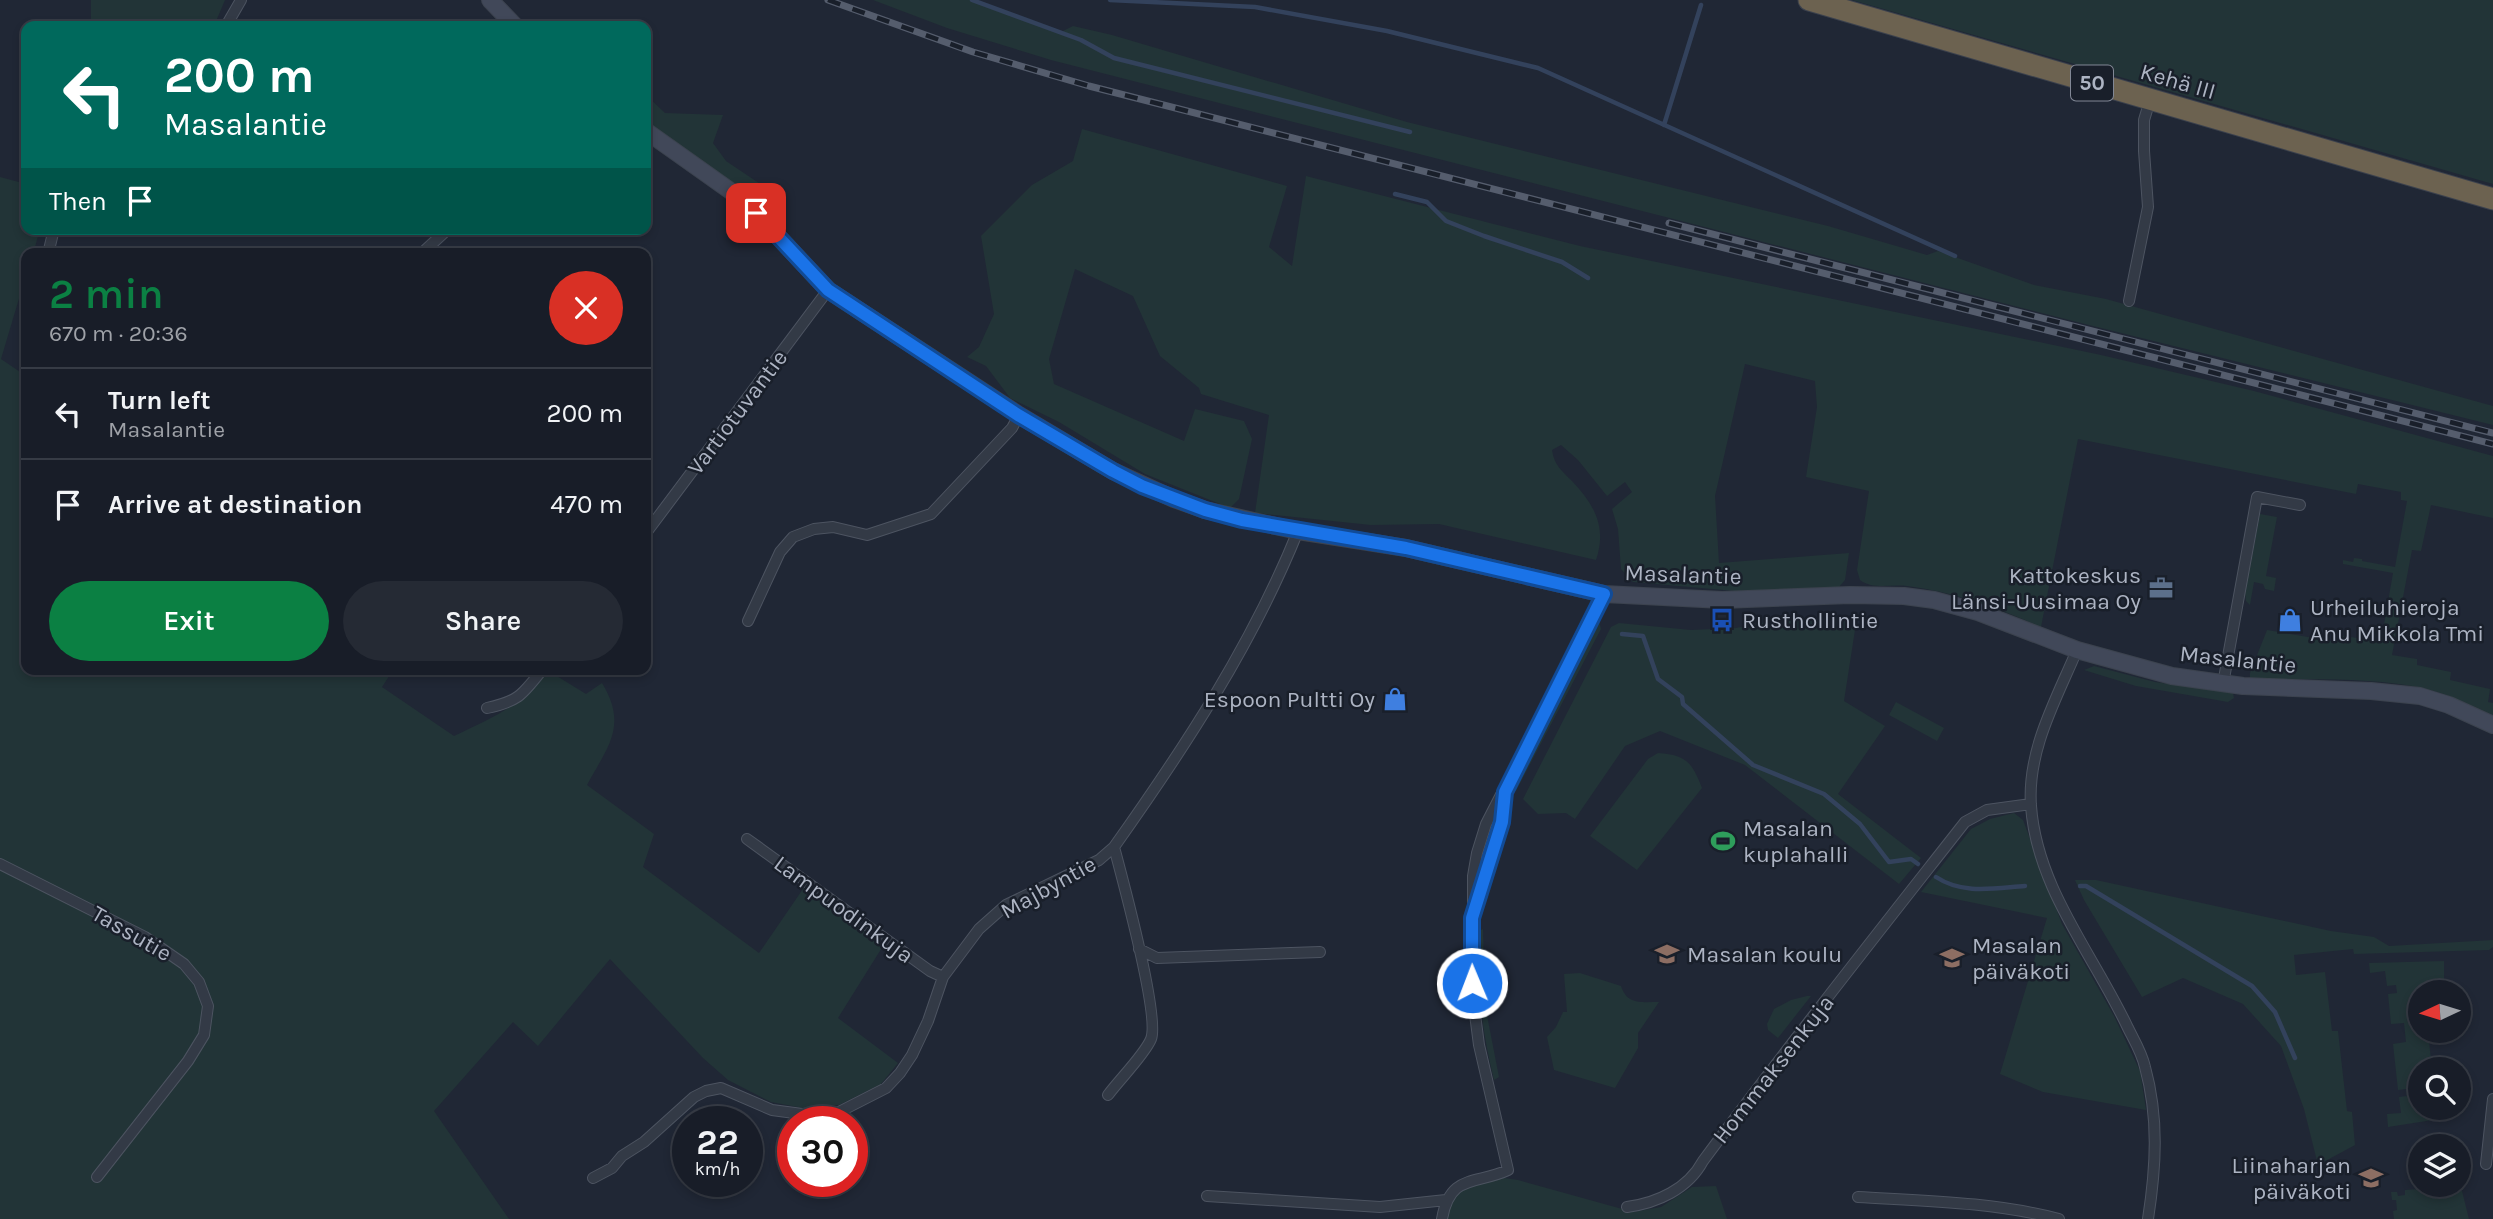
<!DOCTYPE html>
<html lang="en">
<head>
<meta charset="utf-8">
<style>
	body { margin:0; font-family:Karla,sans-serif; background:#252a34; color:#f1f3f6; height:100vh; display:flex; flex-direction:column; font-size:26px; white-space:nowrap }
	* { box-sizing:border-box; margin:0 }
	p { font-size:23px; color:#9fa2a8 }
	.icon { flex:none; width:38px; height:38px; fill:none; stroke:currentColor; stroke-width:2; stroke-linecap:round; stroke-linejoin:round }
	.map { position:relative; flex:1; overflow:hidden }
	.side { position:absolute; left:21px; top:248px; width:630px; height:427px; display:flex; flex-direction:column; background:#181d28; border-radius:14px; box-shadow:0 4px 10px #0003,0 0 0 2px #363b45 }
	.side>* { flex:none }
	.hud { position:absolute; left:21px; top:21px; width:630px; height:214px; border-radius:14px; box-shadow:0 4px 10px #0003,0 0 0 2px #363b45; background:#00695c; color:#fff; overflow:hidden }
	.needle { width:46px; rotate:266deg }
	.buttons { position:absolute; left:2408px; top:980px; display:grid; gap:14px }
	.buttons a { display:grid; place-items:center; width:63px; height:63px; border-radius:50%; background:#181d28; box-shadow:0 4px 10px #0003,0 0 0 2px #363b45; font-size:35px }
	.speed { position:absolute; left:672px; top:1106px; display:flex; gap:14px; font-size:35px; font-weight:700; text-align:center }
	.speed>* { display:grid; place-content:center; width:91px; height:91px; border-radius:50%; background:#181d28; box-shadow:0 4px 10px #0003,0 0 0 2px #363b45; line-height:1 }
	.speed small { font-size:18px; font-weight:400 }
	.speed .limit { border:10px solid #d22; background:#fff; color:#111 }
	.pin { position:absolute; display:grid; place-items:center; width:60px; height:60px; color:#fff; margin:-30px; border-radius:14px; box-shadow:0 4px 10px #0006 }
	.me { position:absolute; width:77px; margin:-38px; rotate:359deg; stroke-linejoin:round; filter:drop-shadow(0 0 5px #0008) }
	.turn { display:flex; align-items:center; gap:24px; height:147px; padding:0 28px; font-size:32px }
	.turn .icon { width:91px; height:91px; stroke-width:2.5 }
	.turn b { display:block; font-size:49px; line-height:60px }
	.then { display:flex; align-items:center; height:66px; padding:0 28px; background:#0003; gap:14px; font-size:26px }
	.round { display:grid; place-items:center; flex:none; width:74px; height:74px; border-radius:37px; background:#252a34 }
	.head { display:flex; align-items:center; justify-content:space-between; height:119px; padding:0 28px }
	h1 { font-size:42px; font-weight:600; line-height:52px; color:#0b8043 }
	.primary-button { display:flex; gap:14px; margin-top:auto; padding:14px 28px }
	.primary-button a { flex:1; height:80px; border-radius:42px; background:#0b8043; color:#fff; font-size:28px; font-weight:600; line-height:80px; text-align:center }
	.primary-button a+a { background:#252a34; color:#f1f3f6 }
	ul { padding:0; list-style:none }
	li { display:flex; align-items:center; gap:21px; height:91px; padding:0 28px; border-top:2px solid #363b45 }
	li div { flex:1 }
	li b { display:block; font-size:26px }
	li em { font-style:normal }
	.map>svg:first-child { display:block }
	.green { fill:#223437 }
	.lines { fill:none; stroke-linecap:round; stroke-linejoin:round }
	.stream { stroke:#33425c; stroke-width:4.5 }
	.street-casing { stroke:#4d5461; stroke-width:12 }
	.secondary-casing { stroke:#3c434f; stroke-width:18 }
	.highway-casing { stroke:#3b414d; stroke-width:23 }
	.street { stroke:#333a46; stroke-width:10 }
	.secondary { stroke:#414859; stroke-width:16 }
	.highway { stroke:#6c6250; stroke-width:21 }
	.rail-casing { stroke:#555d6d; stroke-width:7 }
	.rail { stroke:#191f2a; stroke-width:4.5; stroke-dasharray:13; stroke-linecap:butt }
	.route-casing { stroke:#114b97; stroke-width:18 }
	.route { stroke:#1a73e8; stroke-width:12 }
	.labels { text-anchor:middle; stroke-width:5; stroke-linejoin:round; paint-order:stroke }
	.shield { fill:#191f2a; stroke:#818795; stroke-width:2 }
	.shield-label { font-size:21px; font-weight:bold; fill:#adb4c3 }
	.street-label { font-size:23px; fill:#adb4c3; stroke:#191f2a }
	.poi-label { font-size:23px; fill:#adb4c3; stroke:#191f2a; text-anchor:start }
</style>
</head>
<body>
<div class="map">
<svg width="2493" height="1219" viewBox="0 0 2493 1219">
	<rect width="100%" height="100%" fill="#202735"/>
	<!-- green -->
	<path class="green" d="M 91,0 L 225,0 L 214,26 L 91,26 Z
		M 873,0 L 972,0 L 1059,33 L 1073,26 L 1112,35 L 1407,122 L 1828,226 L 1927,255 L 1938,251 L 2034,285 L 2106,299 L 2493,406 L 2493,425 L 2085,324 L 1051,60 L 947,28 Z
		M 1852,0 L 2493,0 L 2493,184 Z
		M 646,95 L 665,113 L 723,115 L 713,143 L 726,161 L 784,200 L 766,224 L 646,131 Z
		M 1082,129 L 1287,186 L 1269,247 L 1292,266 L 1306,176 L 1580,246 L 2101,355 L 2254,391 L 2493,456 L 2493,518 L 2431,505 L 2421,551 L 2412,550 L 2392,655 L 2417,659 L 2417,665 L 2451,672 L 2450,680 L 2490,689 L 2488,702 L 2493,703 L 2493,715 C 2467,704 2441,690 2412,686 C 2359,677 2303,680 2250,679 L 2250,673 L 2267,630 L 2331,641 L 2333,634 L 2381,642 L 2393,573 L 2343,564 L 2343,560 L 2353,562 L 2354,558 L 2362,559 L 2362,561 L 2395,567 L 2407,501 L 2401,500 L 2401,492 L 2358,484 L 2356,494 L 2078,439 L 2041,627 C 1998,608 1954,592 1907,586 C 1891,584 1873,590 1860,580 L 1857,570 L 1869,491 L 1806,477 L 1817,407 L 1815,381 L 1745,364 L 1715,496 L 1719,563 L 1849,553 L 1845,580 L 1839,587 L 1735,591 L 1633,582 L 1621,569 L 1618,529 L 1612,509 L 1632,492 L 1625,482 L 1607,496 L 1578,460 L 1561,445 L 1552,450 C 1554,465 1562,471 1572,481 C 1595,505 1607,528 1596,560 L 1439,524 L 1371,525 L 1255,513 L 1269,415 L 1201,394 L 1199,388 L 1160,356 L 1133,296 L 1075,269 L 1049,359 L 1054,384 L 1184,441 L 1195,409 L 1244,421 L 1252,439 L 1239,499 L 1230,508 L 1145,474 L 1059,422 L 1010,398 L 986,366 L 967,357 L 979,347 L 994,314 L 981,236 L 1032,185 L 1073,161 Z
		M 0,177 L 26,184 L 26,229 L 40,229 L 33,254 L 26,254 L 26,275 L 1,359 L 26,376 L 26,670 L 393,670 L 382,687 L 454,736 C 497,715 517,709 547,670 L 586,694 L 602,683 C 628,726 608,746 587,785 L 654,834 L 643,867 L 759,953 L 805,886 L 883,946 L 838,1018 L 898,1063 L 881,1084 L 839,1105 L 803,1108 L 771,1102 L 728,1080 L 703,1058 L 610,959 L 538,1046 L 513,1022 L 434,1111 L 509,1219 L 0,1219 Z
		M 2260,514 L 2277,517 L 2266,576 L 2276,578 L 2274,591 L 2265,589 L 2263,584 L 2254,582 L 2250,605 L 2246,601 L 2245,593 Z
		M 1857,617 L 1844,701 L 1885,726 L 1838,794 L 1921,858 L 1899,884 L 1745,765 L 1660,731 L 1625,746 L 1575,819 L 1566,813 L 1538,814 L 1523,799 L 1611,627 L 1619,623 L 1691,630 L 1736,628 L 1766,622 Z
		M 1599,621 L 1601,629 L 1516,791 L 1512,789 L 1514,783 Z
		M 2094,666 L 2155,682 L 2233,693 L 2234,698 L 2228,702 L 2136,686 L 2084,670 Z
		M 1896,702 L 1944,728 L 1937,741 L 1889,715 Z
		M 1658,753 C 1686,755 1692,762 1702,788 L 1637,870 L 1590,836 L 1648,759 Z
		M 2014,813 L 2023,820 L 2062,924 L 2114,1016 L 2140,1071 L 2146,1110 L 2043,1092 L 2000,1074 L 2047,918 L 1921,892 L 1971,829 L 1990,819 Z
		M 2075,880 L 2096,880 L 2331,931 L 2374,937 L 2389,946 L 2493,940 L 2493,947 L 2489,950 L 2354,954 L 2353,949 L 2294,955 L 2296,975 L 2325,972 L 2332,1031 L 2338,1031 L 2347,1111 L 2352,1112 L 2355,1145 L 2318,1165 L 2304,1109 L 2281,1046 L 2243,1004 L 2183,978 L 2142,997 L 2084,900 Z
		M 1483,929 L 1485,1005 L 1499,1077 L 1494,1080 C 1482,1031 1476,983 1477,932 Z
		M 2444,961 L 2444,992 L 2420,992 L 2420,1031 L 2428,1031 L 2431,1060 L 2441,1069 L 2420,1069 L 2420,1108 L 2459,1108 L 2459,1085 L 2470,1095 L 2466,1105 L 2452,1117 L 2388,1127 L 2387,1114 L 2401,1113 L 2399,1097 L 2407,1096 L 2406,1089 L 2398,1090 L 2393,1044 L 2406,1042 L 2404,1023 L 2391,1024 L 2388,994 L 2397,993 L 2396,985 L 2387,986 L 2385,971 L 2370,973 L 2369,963 Z
		M 1580,973 L 1621,986 C 1627,1005 1641,1002 1659,1002 L 1638,1033 L 1638,1048 L 1615,1088 L 1554,1070 L 1547,1037 L 1556,1027 L 1563,1012 L 1567,1012 L 1564,974 Z
		M 1807,996 L 1811,996 L 1778,1038 L 1768,1030 L 1767,1024 L 1774,1009 L 1791,1000 Z
		M 2417,1164 L 2420,1164 L 2420,1185 L 2435,1185 L 2436,1190 L 2462,1191 L 2469,1219 L 2394,1219 L 2393,1211 L 2397,1210 L 2396,1200 L 2392,1200 L 2391,1192 L 2397,1192 L 2398,1196 L 2405,1195 L 2405,1190 L 2420,1189 Z
		M 1490,1176 L 1518,1180 L 1633,1212 L 1661,1207 L 1692,1187 L 1716,1186 L 1727,1219 L 1442,1219 L 1446,1200 L 1467,1180 Z"/>
	<g class="lines">
		<!-- stream -->
		<path class="stream" d="M 972,0 L 1081,40 L 1114,58 L 1410,132
			M 1110,0 L 1255,7 L 1387,31 L 1538,68 L 1955,256
			M 1664,125 L 1701,5
			M 1395,194 L 1427,202 L 1446,221 L 1484,236 L 1562,262 L 1588,278
			M 1622,634 L 1643,636 L 1658,679 L 1682,697 L 1683,704 L 1753,765 L 1824,794 L 1860,824 L 1889,862 L 1911,859 L 1918,864
			M 1936,877 C 1963,895 1995,888 2025,886
			M 2080,886 L 2086,886 L 2252,986 L 2275,1012 L 2295,1058"/>
		<!-- street casing -->
		<g class="street-casing">
			<path id="street" d="M 226,26 L 241,0
				M 48,254 L 54,229
				M 421,254 L 448,229
				M 2129,301 L 2148,207 L 2144,151 L 2144,120 L 2150,100
				M 646,533 L 828,290
				M 748,621 L 780,552 L 793,537 L 814,529 L 833,527 L 867,535 L 931,514 L 1012,428 L 1019,415
				M 2077,650 C 2056,700 2027,750 2031,806 C 2037,889 2094,955 2128,1028 C 2134,1040 2142,1053 2145,1067 C 2159,1118 2156,1167 2148,1219
				M 2223,684 L 2257,497 L 2300,505
				M 487,708 C 519,701 522,695 542,670
				M 747,839 L 930,971 L 943,977
				M 0,864 L 145,937 L 184,964 L 199,982 L 208,1006 L 204,1035 L 188,1061 L 97,1177
				M 1476,907 L 1502,822 L 1504,798
				M 1139,949 L 1157,958 L 1320,952
				M 1108,1095 C 1119,1080 1145,1054 1151,1039 C 1160,1017 1122,877 1114,847
				M 2486,1164 L 2493,1099
				M 593,1178 L 612,1168 L 622,1156 L 644,1142 L 694,1097 L 706,1091 L 721,1088 L 772,1110 L 802,1114 L 839,1112 L 886,1088 L 900,1073 L 912,1055 L 928,1021 L 943,977 L 979,929 L 1006,905 L 1099,860 L 1114,847 C 1185,747 1252,645 1298,531
				M 1207,1196 L 1380,1207 L 1446,1200
				M 1858,1197 C 1926,1201 1993,1202 2059,1219
				M 1627,1207 C 1657,1203 1688,1189 1703,1161 C 1788,1046 1877,934 1965,822 L 1987,810 L 2031,804
				M 1442,1219 C 1450,1173 1476,1185 1508,1170 L 1479,1045 L 1473,999 L 1473,876 L 1477,853 L 1486,824 L 1604,594"/>
		</g>
		<!-- secondary casing -->
		<g class="secondary-casing">
			<path id="secondary" d="M 490,0 L 515,26
				M 646,131 L 746,202 L 828,290 L 1019,415 L 1113,471 L 1174,499 L 1205,510 L 1298,531 L 1406,548 L 1604,594 L 1722,600 L 1850,595 L 1904,596 L 1934,600 L 1978,612 L 2077,650 L 2172,676 L 2243,686 L 2371,691 L 2420,696 L 2449,705 L 2493,725"/>
		</g>
		<!-- highway casing -->
		<g class="highway-casing">
			<path id="highway" d="M 1809,0 L 2493,199"/>
		</g>
		<!-- street -->
		<use href="#street" class="street"/>
		<!-- secondary -->
		<use href="#secondary" class="secondary"/>
		<!-- highway -->
		<use href="#highway" class="highway"/>
		<!-- rail casing -->
		<g class="rail-casing">
			<path id="rail" d="M 828,0 L 973,52 L 1089,86 L 2493,444
				M 1669,223 L 2493,433"/>
		</g>
		<!-- rail -->
		<use href="#rail" class="rail"/>
	</g>
	<g class="lines">
		<!-- route casing -->
		<g class="route-casing">
			<path id="route" d="M 756,213 L 828,290 L 1018,415 L 1113,471 L 1142,486 L 1205,510 L 1242,520 L 1406,548 L 1604,594 L 1505,792 L 1502,822 L 1472,918 L 1472,983"/>
		</g>
		<!-- route -->
		<use href="#route" class="route"/>
	</g>
	<!-- icons -->
	<defs>
		<g id="office-bare" transform="scale(1.89)"><path d="M-6-3h4V-5.5h4V-3h4V5H-6ZM-1-4.5V-3h2v-1.5ZM-6 0V1H6V0Z" fill="#5c6f8a" stroke="#191f2a" stroke-width="2.5" paint-order="stroke"/></g>
		<g id="bus-bare" transform="scale(1.89)"><path d="M-5-6H5V4H4V6H2V4H-2V6H-4V4H-5ZM-3.5-4V0h7V-4ZM-3.5 1.2v1.5H-2V1.2ZM2 1.2v1.5H3.5V1.2Z" fill="#1a4fb4" stroke="#191f2a" stroke-width="2.5" paint-order="stroke"/></g>
		<g id="shop-bare" transform="scale(1.89)"><path d="M-5-2.5h2.3a2.7 3.5 0 0 1 5.4 0H5L5.5 6h-11ZM-1.5-2.5h3a1.5 2.3 0 0 0-3 0Z" fill="#3f7fe0" stroke="#191f2a" stroke-width="2.5" paint-order="stroke"/></g>
		<g id="stadium-bare" transform="scale(1.89)"><path d="M0-5a6.5 5 0 1 0 0 10a6.5 5 0 1 0 0-10ZM-3.5-1.8h7v3.6h-7Z" fill="#2e9e5b" stroke="#191f2a" stroke-width="2.5" paint-order="stroke"/></g>
		<g id="school-bare" transform="scale(1.89)"><path d="M0-5L7-2L0 1L-7-2ZM-4 1L0 2.5L4 1V4Q0 6-4 4Z" fill="#8d6e63" stroke="#191f2a" stroke-width="2.5" paint-order="stroke"/></g>
	</defs>
	<g fill-rule="evenodd">
		<use href="#office-bare" x="2161" y="588"/>
		<use href="#bus-bare" x="1722" y="620"/>
		<use href="#shop-bare" x="2290" y="620"/>
		<use href="#shop-bare" x="1395" y="699"/>
		<use href="#stadium-bare" x="1723" y="841"/>
		<use href="#school-bare" x="1667" y="954"/>
		<use href="#school-bare" x="1952" y="958"/>
		<use href="#school-bare" x="2371" y="1178"/>
	</g>
	<g class="labels">
		<!-- shield labels -->
		<rect class="shield" x="2071" y="65.5" width="42" height="35" rx="5"/>
		<g class="shield-label">
			<text x="2092" y="90">50</text>
		</g>
		<!-- street labels -->
		<g class="street-label">
			<text transform="translate(2178 81) rotate(16)" y="8">Kehä III</text>
			<text transform="translate(737 412) rotate(-53)" y="8">Vartiotuvantie</text>
			<text transform="translate(1683 574) rotate(2)" y="8">Masalantie</text>
			<text transform="translate(2238 659) rotate(6)" y="8">Masalantie</text>
			<text transform="translate(1048 887) rotate(-29)" y="8">Majbyntie</text>
			<text transform="translate(844 909) rotate(36)" y="8">Lampuodinkuja</text>
			<text transform="translate(132 933) rotate(30)" y="8">Tassutie</text>
			<text transform="translate(1773 1069) rotate(-52)" y="8">Hommaksenkuja</text>
		</g>
		<!-- poi labels -->
		<g class="poi-label">
			<text x="2141" y="583" text-anchor="end">Kattokeskus<tspan x="2141" dy="26">Länsi-Uusimaa Oy</tspan></text>
			<text x="2310" y="615">Urheiluhieroja<tspan x="2310" dy="26">Anu Mikkola Tmi</tspan></text>
			<text x="1742" y="628">Rusthollintie</text>
			<text x="1375" y="707" text-anchor="end">Espoon Pultti Oy</text>
			<text x="1743" y="836">Masalan<tspan x="1743" dy="26">kuplahalli</tspan></text>
			<text x="1972" y="953">Masalan<tspan x="1972" dy="26">päiväkoti</tspan></text>
			<text x="1687" y="962">Masalan koulu</text>
			<text x="2351" y="1173" text-anchor="end">Liinaharjan<tspan x="2351" dy="26">päiväkoti</tspan></text>
		</g>
	</g>
</svg>
<div class="buttons">
<a><svg class="needle" viewBox="-14 -14 28 28"><path d="M0-13l5 13h-10z" fill="#e53935"/><path d="M0 13l5-13h-10z" fill="#9fa2a8"/></svg></a>
<a><svg class="icon" aria-label="search" viewBox="0 0 24 24"><circle cx="10" cy="10" r="6"/><path d="M15 15l6 6"/></svg></a>
<a><svg class="icon" aria-label="layers" viewBox="0 0 24 24"><path d="M12 4l9 5-9 5-9-5zM3 14l9 5 9-5"/></svg></a>
</div>
<div class="speed"><div>22<small>km/h</small></div><div class="limit">30</div></div>
<div class="pin" style="left:756px;top:213px;background:#d93025"><svg class="icon" aria-label="arrive" viewBox="0 0 24 24"><path d="M6 21V4h12l-3 4 3 4H6"/></svg></div>
<svg class="me" style="left:1472px;top:983px" viewBox="-20 -20 40 40"><circle r="17" fill="#1a73e8" stroke="#fff" stroke-width="3"/><path d="M0-11L8 9 0 5-8 9z" fill="#fff"/></svg>
<div class="hud">
<div class="turn"><svg class="icon" aria-label="left" viewBox="0 0 24 24"><path d="M17 20v-9H6M10 6l-5 5 5 5"/></svg><div><b>200 m</b>Masalantie</div></div>
<div class="then">Then<svg class="icon" aria-label="arrive" viewBox="0 0 24 24"><path d="M6 21V4h12l-3 4 3 4H6"/></svg></div>
</div>
<section class="side">
<div class="head"><div><h1>2 min</h1><p>670 m · 20:36</p></div><a class="round" style="background:#d93025;color:#fff"><svg class="icon" aria-label="close" viewBox="0 0 24 24"><path d="M6 6l12 12M18 6L6 18"/></svg></a></div>
<ul>
<li><svg class="icon" aria-label="left" viewBox="0 0 24 24"><path d="M17 20v-9H6M10 6l-5 5 5 5"/></svg><div><b>Turn left</b><p>Masalantie</p></div><em>200 m</em></li>
<li><svg class="icon" aria-label="arrive" viewBox="0 0 24 24"><path d="M6 21V4h12l-3 4 3 4H6"/></svg><div><b>Arrive at destination</b></div><em>470 m</em></li>
</ul>
<div class="primary-button"><a>Exit</a><a>Share</a></div>
</section>
</div>
</body>
</html>
